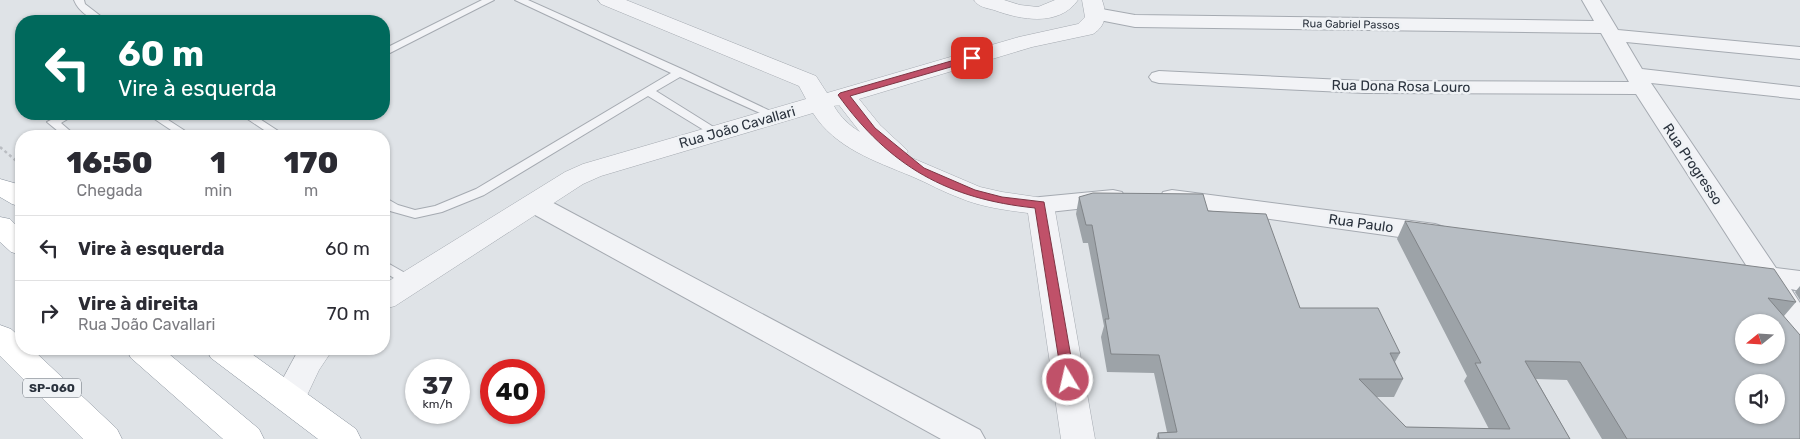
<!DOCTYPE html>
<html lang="pt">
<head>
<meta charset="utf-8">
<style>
	body { margin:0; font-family:Rubik,sans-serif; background:#f7f7f7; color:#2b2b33; height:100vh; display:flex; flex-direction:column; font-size:19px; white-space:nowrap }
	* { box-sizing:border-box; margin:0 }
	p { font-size:16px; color:#7c7c81 }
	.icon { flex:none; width:28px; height:28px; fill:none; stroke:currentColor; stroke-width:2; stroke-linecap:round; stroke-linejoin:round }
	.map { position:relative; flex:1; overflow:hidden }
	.panel { position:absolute; left:15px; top:130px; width:375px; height:225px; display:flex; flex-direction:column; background:#fff; border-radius:20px; box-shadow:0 1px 4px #0004 }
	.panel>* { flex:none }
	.top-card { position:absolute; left:15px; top:15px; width:375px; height:105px; border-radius:20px; box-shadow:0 1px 4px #0004; background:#00695c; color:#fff; overflow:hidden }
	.needle { width:32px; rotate:252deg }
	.buttons { position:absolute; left:1735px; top:314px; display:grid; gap:10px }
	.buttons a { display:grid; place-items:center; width:50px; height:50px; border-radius:50%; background:#fff; box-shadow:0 1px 4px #0004; font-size:25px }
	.speed { position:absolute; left:405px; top:359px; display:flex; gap:10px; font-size:25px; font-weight:700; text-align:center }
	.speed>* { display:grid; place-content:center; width:65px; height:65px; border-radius:50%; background:#fff; box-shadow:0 1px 4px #0004; line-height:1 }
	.speed small { font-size:12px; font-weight:400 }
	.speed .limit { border:8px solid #d22; background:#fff; color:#111 }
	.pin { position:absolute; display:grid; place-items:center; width:42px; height:42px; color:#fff; margin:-21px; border-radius:10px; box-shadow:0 2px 8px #0006 }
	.me { position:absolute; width:55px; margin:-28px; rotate:351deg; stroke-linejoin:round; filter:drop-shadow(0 0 4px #0008) }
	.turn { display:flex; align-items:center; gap:18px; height:105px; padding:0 20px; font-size:22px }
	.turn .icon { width:65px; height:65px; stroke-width:2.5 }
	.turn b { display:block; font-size:35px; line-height:42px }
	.eta { display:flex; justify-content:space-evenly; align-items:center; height:85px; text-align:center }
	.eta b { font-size:30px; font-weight:800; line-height:35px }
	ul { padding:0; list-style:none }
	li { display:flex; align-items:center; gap:15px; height:65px; padding:0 20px; border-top:1px solid #e1e1e2 }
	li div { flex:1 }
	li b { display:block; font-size:19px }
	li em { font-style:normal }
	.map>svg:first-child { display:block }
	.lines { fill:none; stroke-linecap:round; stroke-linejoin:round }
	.service-casing { stroke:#a5aab1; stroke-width:2 }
	.minor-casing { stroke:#a5aab1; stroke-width:2 }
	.tertiary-casing { stroke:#a5aab1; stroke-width:1 }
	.motorway-casing { stroke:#88919c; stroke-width:1 }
	.path { stroke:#babdc2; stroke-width:2.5; stroke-dasharray:3 3; stroke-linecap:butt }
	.service { fill:#f2f3f6; fill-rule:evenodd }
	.minor { fill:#f2f3f6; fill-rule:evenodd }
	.tertiary { fill:#f2f3f6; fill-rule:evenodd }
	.motorway { fill:#fff; fill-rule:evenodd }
	.wall { fill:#9da3a8 }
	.building { fill:#b7bdc3; stroke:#808488; fill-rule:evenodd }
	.route { fill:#c05169; stroke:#7d3544 }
	.labels { text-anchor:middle; stroke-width:5; stroke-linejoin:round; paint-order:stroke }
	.far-street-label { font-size:11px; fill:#2a323d; stroke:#eff2f5 }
	.shield { fill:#eff2f5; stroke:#656c74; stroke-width:1 }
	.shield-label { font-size:12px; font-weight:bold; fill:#2a323d }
	.street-label { font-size:14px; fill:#2a323d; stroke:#eff2f5 }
</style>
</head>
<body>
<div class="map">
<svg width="1800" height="439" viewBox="0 0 1800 439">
	<rect width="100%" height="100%" fill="#dfe3e7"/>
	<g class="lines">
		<!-- service casing -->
		<g class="service-casing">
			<path id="service" d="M 74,0 L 84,0 L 85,4 L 107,21 C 94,22 79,13 74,0 Z
				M 482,0 L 494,0 L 384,56 L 384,49 Z
				M 515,0 L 528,0 L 684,70 L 781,116 L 779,118 L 771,118 L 680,77 L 656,91 L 720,131 L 722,133 L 720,135 L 712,135 L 648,96 L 484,195 L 442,212 L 415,218 L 390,211 L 384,207 L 384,197 L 398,205 L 415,210 L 435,206 L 476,189 L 671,73 Z
				M 62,114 L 76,114 L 61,123 L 76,136 L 64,136 L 47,122 Z
				M 147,114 L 159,114 L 193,136 L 180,136 Z
				M 240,114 L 252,114 L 286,136 L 273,136 Z
				M 384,261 L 414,278 L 416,281 L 414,284 L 404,284 L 384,272 Z"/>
		</g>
		<!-- minor casing -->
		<g class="minor-casing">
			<path id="minor" d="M 1582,0 L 1600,0 L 1618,30 L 1800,47 L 1800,59 L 1626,42 L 1642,69 L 1800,87 L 1800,99 L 1651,83 L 1776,268 L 1800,271 L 1800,291 L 1791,289 L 1800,303 L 1800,335 L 1790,332 L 1760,285 L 1738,281 L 1734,274 L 1738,267 L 1746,265 L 1636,94 L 1365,93 L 1159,83 L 1152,81 L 1149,77 L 1152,73 L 1159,71 L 1365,81 L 1629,82 L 1601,33 L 1135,27 L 1089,18 L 1086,14 L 1089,10 L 1096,8 L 1135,15 L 1594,21 Z
				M 1113,190 L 1122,192 L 1125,198 L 1122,204 L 1040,213 L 1031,211 L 1028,205 L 1031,199 L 1040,197 Z
				M 1172,190 L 1435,224 L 1444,227 L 1448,233 L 1444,239 L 1435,242 L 1163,204 L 1160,198 L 1163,192 Z
				M 535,196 L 544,198 L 980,430 L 985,439 L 941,439 L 526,210 L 523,204 L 526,198 Z"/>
		</g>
		<!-- tertiary casing -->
		<g class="tertiary-casing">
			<path id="tertiary" d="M 598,0 L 626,0 L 816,76 L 827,93 L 1019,37 L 1078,24 L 1085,17 L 1082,0 L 1102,0 C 1107,14 1106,26 1093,34 L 1032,47 L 859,99 L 880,125 L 908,151 L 905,155 L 980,187 L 1002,192 L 1050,199 L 1054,205 L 1095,439 L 1061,439 L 1028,213 C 1005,210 981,207 960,198 C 943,192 928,183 911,176 C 875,161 835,148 813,113 L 601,176 L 583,184 L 395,306 L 384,309 L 384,284 L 565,172 L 583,164 L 806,99 L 799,86 L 601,4 ZM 839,105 L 860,132 C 850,126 840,117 834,106 Z
				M 974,0 L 1004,0 L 1020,5 L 1038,7 L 1055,0 L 1078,0 C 1059,27 1021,20 994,10 C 987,8 978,7 974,0 Z
				M 299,349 L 333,349 L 319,370 L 301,408 L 289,412 L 277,408 L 272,399 Z"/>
		</g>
		<!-- motorway casing -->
		<g class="motorway-casing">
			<path id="motorway" d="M 0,179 L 21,185 L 21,207 L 12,204 L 0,197 Z
				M 0,217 L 10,219 L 21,230 L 21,255 L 11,252 L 0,242 Z
				M 0,325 L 11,329 L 21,338 L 21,349 L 32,349 L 117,429 L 122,439 L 83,439 L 0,356 Z
				M 126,349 L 163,349 L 259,429 L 264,439 L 223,439 L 131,358 Z
				M 206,349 L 245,349 L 356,429 L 361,439 L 318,439 L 211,358 Z"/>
		</g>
		<!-- path -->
		<path class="path" d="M 0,147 L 21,165"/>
		<!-- service -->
		<use href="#service" class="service"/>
		<!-- minor -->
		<use href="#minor" class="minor"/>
		<!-- tertiary -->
		<use href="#tertiary" class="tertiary"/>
		<!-- motorway -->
		<use href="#motorway" class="motorway"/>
	</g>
	<!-- wall -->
	<path class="wall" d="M 1079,197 L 1208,211 L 1300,308 L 1400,353 L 1395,362 L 1403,379 L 1394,397 L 1376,397 L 1406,427 L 1489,429 L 1464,381 L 1467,376 L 1397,239 L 1405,221 L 1796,302 L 1784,316 L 1800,439 L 1602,439 L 1567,380 L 1536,379 L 1570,439 L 1156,439 L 1158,433 L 1167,432 L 1154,373 L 1107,372 L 1101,337 L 1104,326 L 1088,243 L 1083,243 L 1076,214 Z
		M 1800,286 L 1800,300 L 1795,292 Z"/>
	<!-- building -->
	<path class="building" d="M 1093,193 L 1203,194 L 1208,211 L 1266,214 L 1300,308 L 1378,308 L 1400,353 L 1390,353 L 1403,379 L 1359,379 L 1406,427 L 1510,429 L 1475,363 L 1481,363 L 1405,221 L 1774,269 L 1796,302 L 1768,298 L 1800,335 L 1800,439 L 1627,439 L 1580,362 L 1525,361 L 1570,439 L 1159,439 L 1158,433 L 1177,432 L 1159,355 L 1111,354 L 1105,319 L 1109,319 L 1092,225 L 1086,225 L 1079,197 ZM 1744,322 L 1776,322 L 1776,355 L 1744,355 ZM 1744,382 L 1776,382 L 1776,415 L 1744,415 Z"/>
	<!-- route -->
	<path class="route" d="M 972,55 L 977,58 L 975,60 L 850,96 L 875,128 L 924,168 L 975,190 L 1002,197 L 1044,202 L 1075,380 L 1073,384 L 1068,386 L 1063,384 L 1062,380 L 1035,208 C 948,199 890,167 838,95 L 840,93 Z"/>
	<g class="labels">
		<!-- far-street labels -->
		<g class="far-street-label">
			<text transform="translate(1351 24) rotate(1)" y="4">Rua Gabriel Passos</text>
		</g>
		<!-- shield labels -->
		<rect class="shield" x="23" y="378.5" width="58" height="19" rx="4"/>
		<g class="shield-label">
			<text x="52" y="392">SP-060</text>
		</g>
		<!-- street labels -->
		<g class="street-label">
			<text transform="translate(1401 86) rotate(1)" y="5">Rua Dona Rosa Louro</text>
			<text transform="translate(737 127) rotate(-16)" y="5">Rua João Cavallari</text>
			<text transform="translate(1693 164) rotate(56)" y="5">Rua Progresso</text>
			<text transform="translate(1361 223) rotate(8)" y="5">Rua Paulo</text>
		</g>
	</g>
</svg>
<div class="buttons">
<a><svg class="needle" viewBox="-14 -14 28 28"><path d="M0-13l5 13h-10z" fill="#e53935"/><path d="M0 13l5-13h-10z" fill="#7c7c81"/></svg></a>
<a><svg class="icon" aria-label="sound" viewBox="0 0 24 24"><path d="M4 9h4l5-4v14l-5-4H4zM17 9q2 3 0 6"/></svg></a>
</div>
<div class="speed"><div>37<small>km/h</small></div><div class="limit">40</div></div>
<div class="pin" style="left:972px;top:58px;background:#d93025"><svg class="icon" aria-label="arrive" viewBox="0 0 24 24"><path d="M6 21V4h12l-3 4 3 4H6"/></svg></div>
<svg class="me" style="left:1068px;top:380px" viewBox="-20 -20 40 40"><circle r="17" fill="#c05169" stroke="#fff" stroke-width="3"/><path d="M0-11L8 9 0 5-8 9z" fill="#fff"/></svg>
<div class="top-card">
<div class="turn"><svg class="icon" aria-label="left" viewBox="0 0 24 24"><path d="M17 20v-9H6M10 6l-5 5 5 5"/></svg><div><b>60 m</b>Vire à esquerda</div></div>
</div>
<section class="panel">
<div class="eta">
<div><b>16:50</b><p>Chegada</p></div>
<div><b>1</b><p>min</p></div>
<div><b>170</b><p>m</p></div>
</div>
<ul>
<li><svg class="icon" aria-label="left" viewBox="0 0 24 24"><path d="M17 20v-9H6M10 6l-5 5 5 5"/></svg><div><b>Vire à esquerda</b></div><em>60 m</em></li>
<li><svg class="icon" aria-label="right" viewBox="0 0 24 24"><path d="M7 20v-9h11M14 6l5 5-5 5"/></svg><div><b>Vire à direita</b><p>Rua João Cavallari</p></div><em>70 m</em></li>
</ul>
</section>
</div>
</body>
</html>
